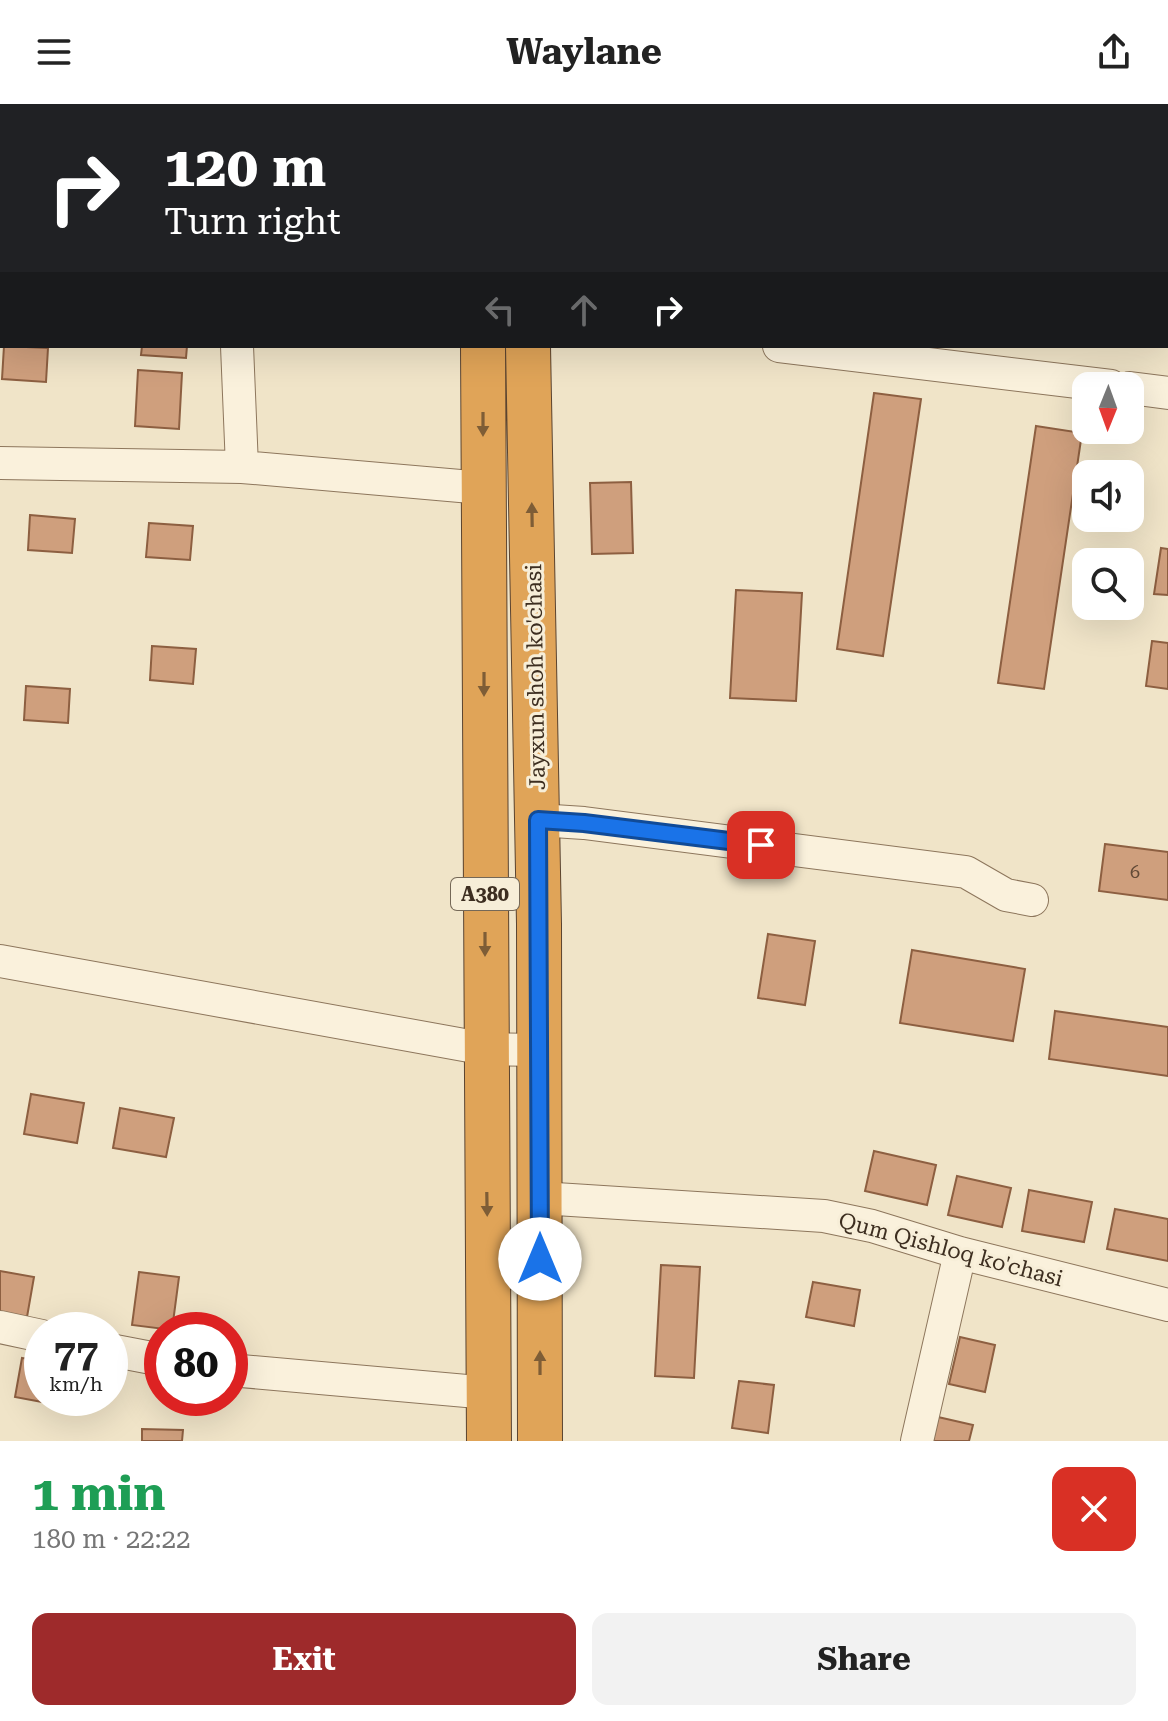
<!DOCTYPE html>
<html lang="en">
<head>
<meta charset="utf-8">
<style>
	body { margin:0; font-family:"Roboto Serif",serif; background:#f2f2f2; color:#222; height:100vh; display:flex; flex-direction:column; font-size:30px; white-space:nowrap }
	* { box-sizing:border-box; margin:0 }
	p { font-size:26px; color:#767676 }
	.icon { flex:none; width:44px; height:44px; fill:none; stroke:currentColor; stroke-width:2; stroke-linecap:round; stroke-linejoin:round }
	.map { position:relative; height:1337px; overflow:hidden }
	.side { display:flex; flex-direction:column; background:#fff; flex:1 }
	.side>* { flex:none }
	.top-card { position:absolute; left:0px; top:0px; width:1168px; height:244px; box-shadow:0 8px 32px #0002; background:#202124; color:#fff; overflow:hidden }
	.needle { width:52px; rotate:181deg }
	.fabs { position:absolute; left:1072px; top:268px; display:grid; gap:16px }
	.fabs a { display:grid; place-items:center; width:72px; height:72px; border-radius:16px; background:#fff; box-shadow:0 8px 32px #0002; font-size:40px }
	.speed { position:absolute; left:24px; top:1208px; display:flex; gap:16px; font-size:40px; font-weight:700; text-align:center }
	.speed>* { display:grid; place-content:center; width:104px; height:104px; border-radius:50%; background:#fff; box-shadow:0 8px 32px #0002; line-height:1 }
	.speed small { font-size:20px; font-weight:400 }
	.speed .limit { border:12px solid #d22; background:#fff; color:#111 }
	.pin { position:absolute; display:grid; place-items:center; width:68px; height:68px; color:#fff; margin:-34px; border-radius:16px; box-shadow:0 4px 12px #0006 }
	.me { position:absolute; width:88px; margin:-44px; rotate:0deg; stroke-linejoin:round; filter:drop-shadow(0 0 6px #0008) }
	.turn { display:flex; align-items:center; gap:28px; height:168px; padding:0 32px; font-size:36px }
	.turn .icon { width:104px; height:104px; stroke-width:2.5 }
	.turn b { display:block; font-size:56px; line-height:68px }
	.lanes { display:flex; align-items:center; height:76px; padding:0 32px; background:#0003; justify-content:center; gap:40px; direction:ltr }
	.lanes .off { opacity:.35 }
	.round { display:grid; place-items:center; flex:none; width:84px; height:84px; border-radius:16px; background:#f2f2f2 }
	.summary { display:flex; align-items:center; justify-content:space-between; height:136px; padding:0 32px }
	h1 { font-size:48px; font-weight:700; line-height:60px; color:#1e9e55 }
	.action { display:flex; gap:16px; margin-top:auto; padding:16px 32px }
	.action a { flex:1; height:92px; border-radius:16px; background:#9e2a2b; color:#fff; font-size:32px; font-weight:700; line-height:92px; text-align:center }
	.action a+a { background:#f2f2f2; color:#222 }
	header { display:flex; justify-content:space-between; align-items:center; height:104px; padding:0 32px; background:#fff; font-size:36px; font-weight:700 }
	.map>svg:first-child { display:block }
	.building { fill:#cf9f7d; stroke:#8d5f41; stroke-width:2 }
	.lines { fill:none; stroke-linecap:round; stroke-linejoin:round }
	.minor-casing { stroke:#8d765c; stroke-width:34 }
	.highway-casing { stroke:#5b4430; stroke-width:46 }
	.minor { stroke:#faf1dc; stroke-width:32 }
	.highway { stroke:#e0a458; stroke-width:44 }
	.oneway { fill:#7e5d36 }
	.route-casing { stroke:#114b97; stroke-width:20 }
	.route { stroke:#1a73e8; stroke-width:14 }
	.labels { text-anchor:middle; stroke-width:6; stroke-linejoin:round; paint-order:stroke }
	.number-label { font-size:18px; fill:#624a37 }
	.shield { fill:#f7eed8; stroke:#756857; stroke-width:2 }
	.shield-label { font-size:20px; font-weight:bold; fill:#3d2e20 }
	.street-label { font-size:22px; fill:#3d2e20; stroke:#f7eed8 }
</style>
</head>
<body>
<header><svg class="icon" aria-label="menu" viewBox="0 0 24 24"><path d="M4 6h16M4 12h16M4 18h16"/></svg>Waylane<svg class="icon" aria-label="share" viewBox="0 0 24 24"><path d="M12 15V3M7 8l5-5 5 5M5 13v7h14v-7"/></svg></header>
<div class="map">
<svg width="1168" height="1337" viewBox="0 0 1168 1337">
	<rect width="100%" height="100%" fill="#f0e4c8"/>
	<!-- building -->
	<path class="building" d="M 971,0 L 1022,0 L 970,2 Z
		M 1044,0 L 1095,0 L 1044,2 Z
		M 1128,0 L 1168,0 L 1168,35 L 1166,2 L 1128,2 Z
		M 4,242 L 48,244 L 46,278 L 2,275 Z
		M 142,242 L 187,242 L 186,254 L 141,251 Z
		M 138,266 L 182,269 L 179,325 L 135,322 Z
		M 874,289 L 921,295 L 883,552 L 837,545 Z
		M 1036,322 L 1082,329 L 1044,585 L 998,579 Z
		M 631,378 L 633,449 L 592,450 L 590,379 Z
		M 30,411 L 75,415 L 72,449 L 28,446 Z
		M 149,419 L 193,422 L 190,456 L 146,453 Z
		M 1161,444 L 1168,445 L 1168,491 L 1154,490 Z
		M 736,486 L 802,489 L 796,597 L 730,594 Z
		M 1152,537 L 1168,539 L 1168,585 L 1146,582 Z
		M 152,542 L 196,545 L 193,580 L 150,576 Z
		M 26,582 L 70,585 L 68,619 L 24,616 Z
		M 1105,740 L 1168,748 L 1168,796 L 1099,787 Z
		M 768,830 L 815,837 L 805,901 L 758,894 Z
		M 912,846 L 1025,865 L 1013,937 L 900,919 Z
		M 1055,907 L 1168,923 L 1168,972 L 1049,955 Z
		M 31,990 L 84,999 L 77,1039 L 24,1030 Z
		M 120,1004 L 174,1014 L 166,1053 L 113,1044 Z
		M 874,1047 L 936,1061 L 927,1101 L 865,1087 Z
		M 957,1072 L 1011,1084 L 1002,1123 L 948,1111 Z
		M 1029,1086 L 1092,1098 L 1084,1138 L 1022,1127 Z
		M 1115,1105 L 1168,1115 L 1168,1157 L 1107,1145 Z
		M 661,1161 L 700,1163 L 694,1274 L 655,1272 Z
		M 0,1167 L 34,1173 L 27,1213 L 0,1208 Z
		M 139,1168 L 179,1173 L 172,1226 L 132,1221 Z
		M 813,1178 L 860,1186 L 854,1222 L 806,1213 Z
		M 960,1233 L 995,1241 L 985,1288 L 949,1280 Z
		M 22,1254 L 42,1257 L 42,1294 L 70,1294 L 69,1303 L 15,1293 Z
		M 739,1277 L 774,1281 L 768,1329 L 732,1324 Z
		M 938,1313 L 973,1321 L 969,1337 L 933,1337 Z
		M 142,1325 L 183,1326 L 182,1337 L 142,1337 Z"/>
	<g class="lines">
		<!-- minor casing -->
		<g class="minor-casing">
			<path id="minor" d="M 0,71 L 2,71
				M 237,242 L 242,363
				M 779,242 L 1111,282
				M 1130,284 L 1168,289
				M 0,359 L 242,363 L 483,384
				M 538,716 L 584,719 L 966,768 L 1006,791 L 1032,796
				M 0,857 L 486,945 L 539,946
				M 540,1094 L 824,1112 L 872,1122 L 960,1149 L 1168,1201
				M 0,1223 L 42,1232
				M 110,1246 L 162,1256
				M 230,1266 L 489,1289
				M 917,1337 L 960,1149"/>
		</g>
		<!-- highway casing -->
		<g class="highway-casing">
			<path id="highway" d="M 480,0 L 480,2
				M 529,2 L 529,0
				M 483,242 L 489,1337
				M 528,242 L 539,820 L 540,1337"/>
		</g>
		<!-- minor -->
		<use href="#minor" class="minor"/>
		<!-- highway -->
		<use href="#highway" class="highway"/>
	</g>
	<!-- one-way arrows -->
	<defs><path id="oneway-solid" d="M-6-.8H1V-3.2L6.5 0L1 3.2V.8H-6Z" transform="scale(2)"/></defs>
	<g class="oneway">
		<use href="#oneway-solid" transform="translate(483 320) rotate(90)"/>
		<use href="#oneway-solid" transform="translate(532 411) rotate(-91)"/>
		<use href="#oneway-solid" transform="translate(484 580) rotate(90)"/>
		<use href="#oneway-solid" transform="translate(485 840) rotate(90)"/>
		<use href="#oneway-solid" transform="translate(487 1100) rotate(89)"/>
		<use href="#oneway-solid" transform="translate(540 1259) rotate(-90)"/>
	</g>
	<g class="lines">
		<!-- route casing -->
		<g class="route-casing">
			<path id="route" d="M 540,1155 L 538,716 L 584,719 L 761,741"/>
		</g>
		<!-- route -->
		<use href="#route" class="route"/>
	</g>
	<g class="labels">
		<!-- number labels -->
		<g class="number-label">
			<text x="1135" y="774">6</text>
		</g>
		<!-- shield labels -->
		<rect class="shield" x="451" y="774" width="68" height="32" rx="6"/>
		<g class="shield-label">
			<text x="485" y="797">A380</text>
		</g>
		<!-- street labels -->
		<g class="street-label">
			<text transform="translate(535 573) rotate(-91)" y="8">Jayxun shoh ko'chasi</text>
			<text transform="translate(951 1145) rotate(15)" y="8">Qum Qishloq ko'chasi</text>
		</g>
	</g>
</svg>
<div class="fabs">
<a><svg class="needle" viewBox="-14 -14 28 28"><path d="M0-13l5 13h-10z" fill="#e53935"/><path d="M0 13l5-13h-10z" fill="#767676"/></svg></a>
<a><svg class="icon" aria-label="sound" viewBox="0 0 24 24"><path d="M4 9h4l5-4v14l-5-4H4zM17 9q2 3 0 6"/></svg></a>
<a><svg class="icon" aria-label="search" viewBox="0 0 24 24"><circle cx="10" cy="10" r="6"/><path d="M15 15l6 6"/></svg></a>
</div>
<div class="speed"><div>77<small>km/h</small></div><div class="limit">80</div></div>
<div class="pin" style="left:761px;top:741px;background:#d93025"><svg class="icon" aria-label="arrive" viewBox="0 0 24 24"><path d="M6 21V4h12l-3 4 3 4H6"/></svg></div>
<svg class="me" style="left:540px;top:1155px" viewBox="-20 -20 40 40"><circle r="19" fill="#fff"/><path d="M0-13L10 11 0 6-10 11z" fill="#1a73e8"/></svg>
<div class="top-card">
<div class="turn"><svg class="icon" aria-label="right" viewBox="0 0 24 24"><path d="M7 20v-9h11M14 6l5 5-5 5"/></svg><div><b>120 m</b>Turn right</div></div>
<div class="lanes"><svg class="icon off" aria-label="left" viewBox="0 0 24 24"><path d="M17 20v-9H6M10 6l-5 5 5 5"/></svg><svg class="icon off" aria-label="ahead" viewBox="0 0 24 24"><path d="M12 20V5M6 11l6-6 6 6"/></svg><svg class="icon" aria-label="right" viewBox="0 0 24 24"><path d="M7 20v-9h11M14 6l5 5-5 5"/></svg></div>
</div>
</div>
<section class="side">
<div class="summary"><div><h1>1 min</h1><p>180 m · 22:22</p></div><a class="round" style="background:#d93025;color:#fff"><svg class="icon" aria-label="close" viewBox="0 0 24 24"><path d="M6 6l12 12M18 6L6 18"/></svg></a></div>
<div class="action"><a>Exit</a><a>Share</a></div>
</section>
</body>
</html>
